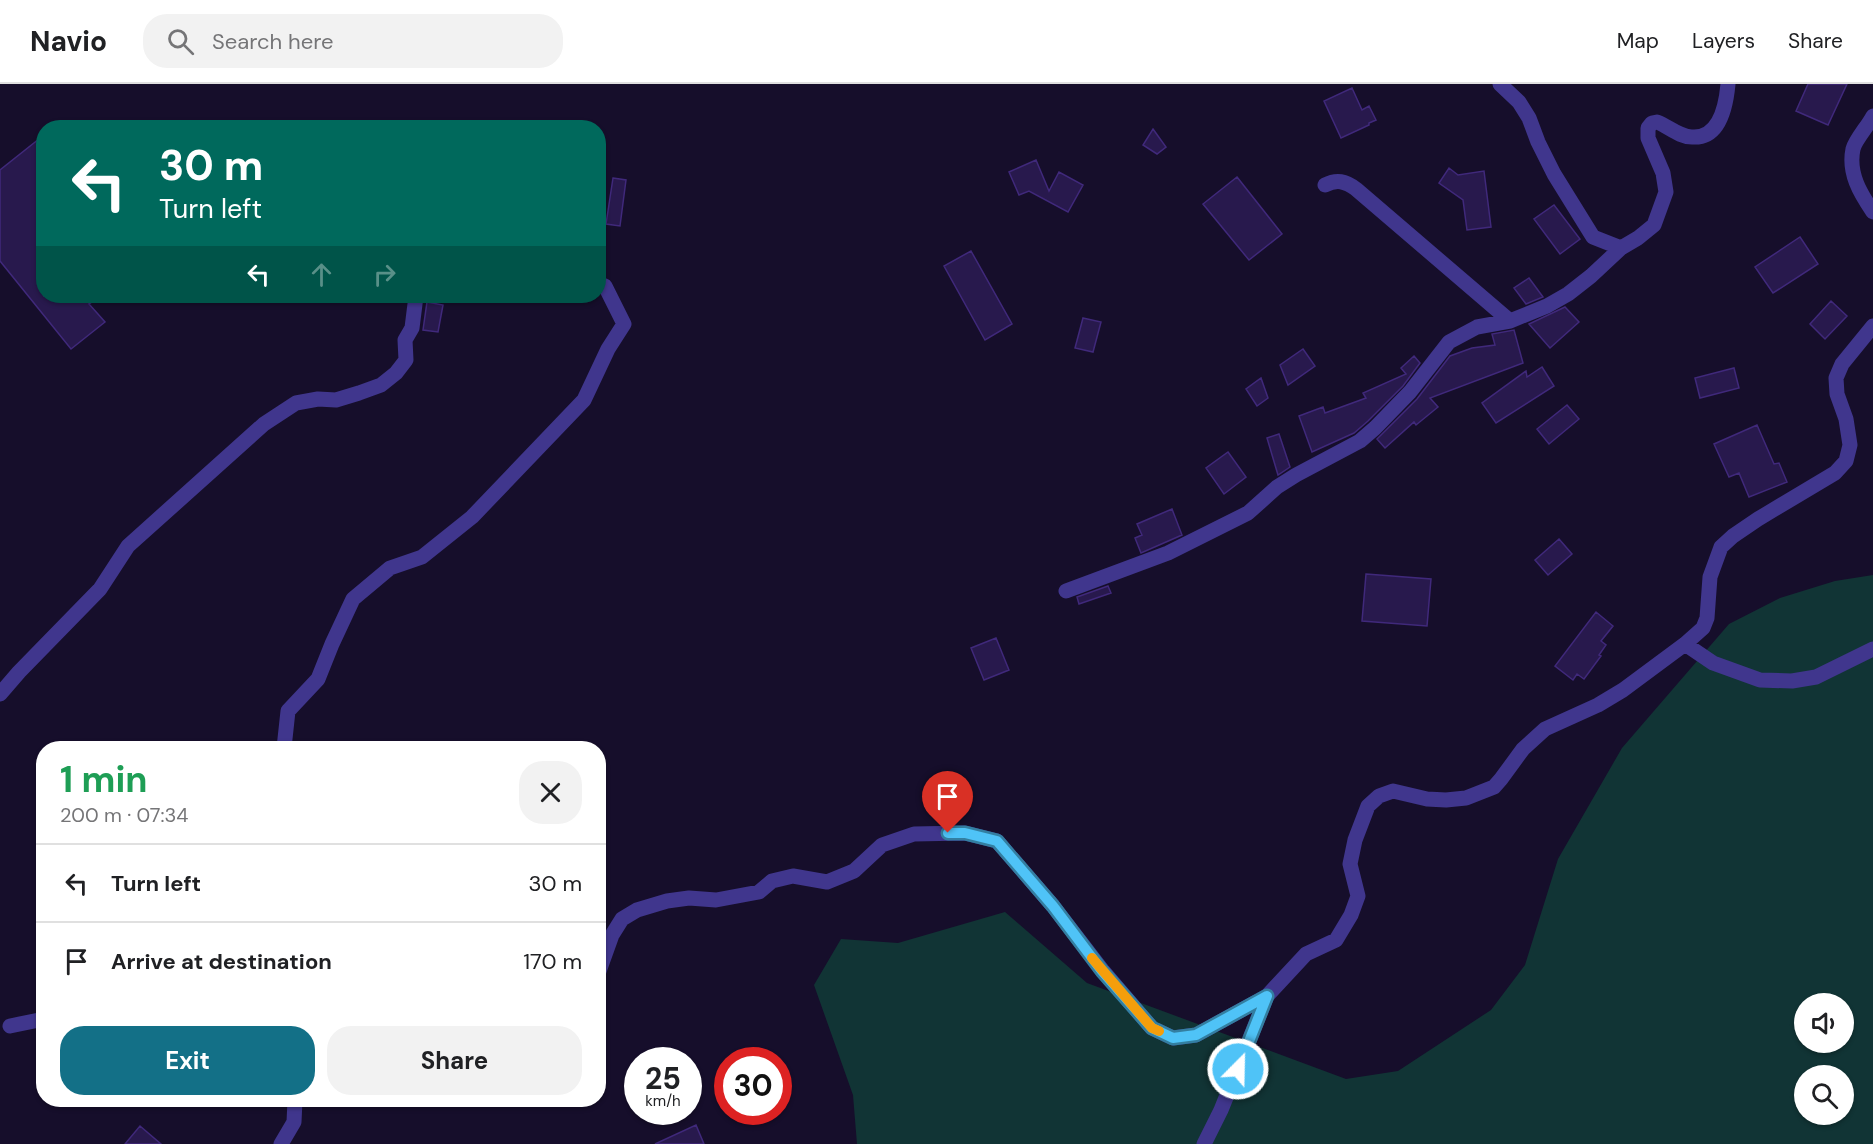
<!DOCTYPE html>
<html lang="en">
<head>
<meta charset="utf-8">
<style>
	body { margin:0; font-family:"DM Sans",sans-serif; background:#f2f2f2; color:#202124; height:100vh; display:flex; flex-direction:column; font-size:22px; white-space:nowrap }
	* { box-sizing:border-box; margin:0 }
	p { font-size:20px; color:#757577 }
	.icon { flex:none; width:33px; height:33px; fill:none; stroke:currentColor; stroke-width:2; stroke-linecap:round; stroke-linejoin:round }
	.map { position:relative; flex:1; overflow:hidden }
	.sheet { position:absolute; left:36px; top:657px; width:570px; height:366px; display:flex; flex-direction:column; background:#fff; border-radius:24px; box-shadow:0 2px 4px #0004 }
	.sheet>* { flex:none }
	.hud { position:absolute; left:36px; top:36px; width:570px; height:183px; border-radius:24px; box-shadow:0 2px 4px #0004; background:#00695c; color:#fff; overflow:hidden }
	.controls { position:absolute; left:1794px; top:909px; display:grid; gap:12px }
	.controls a { display:grid; place-items:center; width:60px; height:60px; border-radius:50%; background:#fff; box-shadow:0 2px 4px #0004; font-size:30px }
	.speed { position:absolute; left:624px; top:963px; display:flex; gap:12px; font-size:30px; font-weight:700; text-align:center }
	.speed>* { display:grid; place-content:center; width:78px; height:78px; border-radius:50%; background:#fff; box-shadow:0 2px 4px #0004; line-height:1 }
	.speed small { font-size:15px; font-weight:400 }
	.speed .limit { border:9px solid #d22; background:#fff; color:#111 }
	.pin { position:absolute; display:grid; place-items:center; width:51px; height:51px; color:#fff; margin:-62px -26px; border-radius:50% 50% 50% 0; rotate:-45deg; box-shadow:0 0 6px #0007 }
	.pin .icon { rotate:45deg }
	.me { position:absolute; width:66px; margin:-33px; rotate:23deg; stroke-linejoin:round; filter:drop-shadow(0 0 4px #0008) }
	.turn { display:flex; align-items:center; gap:21px; height:126px; padding:0 24px; font-size:27px }
	.turn .icon { width:78px; height:78px; stroke-width:2.5 }
	.turn b { display:block; font-size:42px; line-height:51px }
	.lanes { display:flex; align-items:center; height:57px; padding:0 24px; background:#0003; justify-content:center; gap:30px; direction:ltr }
	.lanes .off { opacity:.35 }
	.round { display:grid; place-items:center; flex:none; width:63px; height:63px; border-radius:24px; background:#f2f2f2 }
	.overview { display:flex; align-items:center; justify-content:space-between; height:102px; padding:0 24px }
	h1 { font-size:36px; font-weight:700; line-height:45px; color:#1e9e55 }
	.button { display:flex; gap:12px; margin-top:auto; padding:12px 24px }
	.button a { flex:1; height:69px; border-radius:24px; background:#137087; color:#fff; font-size:24px; font-weight:700; line-height:69px; text-align:center }
	.button a+a { background:#f2f2f2; color:#202124 }
	ul { padding:0; list-style:none }
	li { display:flex; align-items:center; gap:18px; height:78px; padding:0 24px; border-top:2px solid #e0e0e0 }
	li div { flex:1 }
	li b { display:block; font-size:22px }
	li em { font-style:normal }
	header { display:flex; align-items:center; gap:36px; box-sizing:border-box; height:84px; padding:0 30px; background:#fff; border-bottom:2px solid #e0e0e0 }
	header strong { font-size:28px }
	nav { display:flex; gap:33px; margin-inline-start:auto; font-size:21px }
	.search { width:420px; height:54px; background:#f2f2f2; display:flex; align-items:center; gap:15px; box-sizing:border-box; padding:0 21px; border-radius:24px; color:#757577; font-size:22px }
	.map>svg:first-child { display:block }
	.green { fill:#113435; fill-rule:evenodd }
	.building { fill:#28194d; stroke:#40297b; stroke-width:1.5 }
	.lines { fill:none; stroke-linecap:round; stroke-linejoin:round }
	.street { stroke:#40368d; stroke-width:15 }
	.route-casing { stroke:#337fa1; stroke-width:15 }
	.route { stroke:#4fc3f7; stroke-width:10 }
	.slow { stroke:#f59e0b; stroke-width:10 }
</style>
</head>
<body>
<header>
<strong>Navio</strong>
<div class="search"><svg class="icon" aria-label="search" viewBox="0 0 24 24"><circle cx="10" cy="10" r="6"/><path d="M15 15l6 6"/></svg>Search here</div>
<nav><a>Map</a><a>Layers</a><a>Share</a></nav>
</header>
<div class="map">
<svg width="1873" height="1060" viewBox="0 0 1873 1060">
	<rect width="100%" height="100%" fill="#160e2b"/>
	<!-- green -->
	<path class="green" d="M 1873,491 L 1873,1060 L 857,1060 L 853,1011 L 814,901 L 841,855 L 898,859 L 1005,828 L 1087,899 L 1346,995 L 1398,987 L 1491,926 L 1525,881 L 1558,775 L 1622,664 L 1729,540 L 1780,514 L 1835,497 ZM 1804,920 L 1844,920 L 1844,958 L 1804,958 ZM 1804,992 L 1844,992 L 1844,1030 L 1804,1030 Z"/>
	<!-- building -->
	<path class="building" d="M 1808,0 L 1847,0 L 1828,41 L 1796,27 Z
		M 1352,4 L 1362,26 L 1369,22 L 1376,36 L 1369,39 L 1369,41 L 1341,54 L 1324,17 Z
		M 1153,45 L 1166,63 L 1157,70 L 1143,61 Z
		M 44,51 L 44,212 L 101,212 L 89,220 L 105,238 L 71,265 L 0,177 L 0,86 Z
		M 1036,76 L 1049,107 L 1059,88 L 1083,101 L 1068,128 L 1029,107 L 1019,111 L 1009,88 Z
		M 1449,84 L 1458,91 L 1484,87 L 1491,143 L 1467,146 L 1463,116 L 1439,99 Z
		M 1237,93 L 1282,150 L 1249,176 L 1203,120 Z
		M 613,94 L 626,96 L 620,142 L 606,140 Z
		M 1554,121 L 1580,155 L 1560,170 L 1534,135 Z
		M 1800,153 L 1818,180 L 1773,209 L 1755,183 Z
		M 971,167 L 1012,240 L 985,256 L 944,182 Z
		M 1529,194 L 1543,213 L 1526,220 L 1514,204 Z
		M 1831,217 L 1847,232 L 1825,255 L 1810,240 Z
		M 427,218 L 443,221 L 438,248 L 423,246 Z
		M 1565,223 L 1579,238 L 1550,264 L 1529,240 Z
		M 1083,234 L 1101,238 L 1093,268 L 1075,264 Z
		M 1514,246 L 1523,279 L 1430,314 L 1438,323 L 1416,341 L 1414,338 L 1385,364 L 1377,355 L 1417,315 L 1450,272 L 1472,264 L 1495,261 L 1492,250 Z
		M 1303,265 L 1315,282 L 1288,301 L 1280,281 Z
		M 1414,272 L 1420,279 L 1403,302 L 1368,337 L 1354,349 L 1312,368 L 1299,332 L 1323,323 L 1325,329 L 1366,314 L 1363,309 L 1406,290 L 1401,284 Z
		M 1542,283 L 1554,302 L 1496,339 L 1482,319 L 1526,287 L 1527,293 Z
		M 1734,284 L 1739,304 L 1700,314 L 1695,294 Z
		M 1261,294 L 1268,314 L 1257,322 L 1246,305 Z
		M 1567,321 L 1579,335 L 1549,360 L 1537,345 Z
		M 1757,341 L 1774,380 L 1779,379 L 1787,398 L 1749,413 L 1739,389 L 1729,393 L 1714,360 Z
		M 1279,350 L 1290,383 L 1278,391 L 1267,354 Z
		M 1228,368 L 1246,393 L 1224,410 L 1206,384 Z
		M 1172,425 L 1182,451 L 1141,469 L 1135,454 L 1142,451 L 1137,440 Z
		M 1559,455 L 1572,470 L 1548,491 L 1535,476 Z
		M 1366,490 L 1431,495 L 1427,542 L 1362,537 Z
		M 1108,502 L 1111,509 L 1079,520 L 1077,513 Z
		M 1596,528 L 1613,542 L 1601,557 L 1606,561 L 1599,571 L 1601,572 L 1584,595 L 1577,590 L 1573,596 L 1555,582 Z
		M 996,554 L 1009,586 L 984,596 L 971,564 Z
		M 696,1041 L 704,1060 L 655,1060 Z
		M 140,1042 L 161,1060 L 125,1060 Z"/>
	<g class="lines">
		<!-- street -->
		<path class="street" d="M 1500,0 L 1519,18 L 1529,34 L 1538,58 L 1554,90 L 1593,153 L 1621,164 L 1638,154 L 1654,141 L 1666,108 L 1663,89 L 1648,54 L 1648,44 L 1652,39 L 1657,38 C 1668,42 1679,53 1692,53 C 1720,55 1726,22 1728,0
			M 1873,32 C 1868,42 1855,56 1853,65 C 1848,89 1860,109 1873,128
			M 1325,101 C 1337,95 1345,97 1356,105 L 1510,237
			M 1066,507 L 1168,469 L 1248,429 L 1277,403 L 1296,391 L 1360,357 L 1375,344 L 1410,308 L 1449,258 L 1477,243 L 1510,237 L 1547,222 L 1568,210 L 1591,192 L 1621,164
			M 1685,560 L 1713,579 L 1760,596 L 1792,597 L 1816,593 L 1873,565
			M 0,610 L 19,588 L 100,505 L 128,462 L 264,340 L 296,319 L 318,315 L 336,316 L 359,309 L 381,301 L 396,289 L 406,276 L 405,256 L 412,244 L 416,212
			M 284,664 L 288,627 L 318,595 L 332,560 L 353,515 L 390,484 L 422,473 L 472,433 L 584,316 L 608,265 L 624,240 L 605,202 L 598,200
			M 598,890 L 612,851 L 622,835 L 637,826 L 667,817 L 689,814 L 716,816 L 759,808 L 772,797 L 793,792 L 827,798 L 854,787 L 882,761 L 914,750 L 965,749 L 997,757 L 1053,822 L 1103,887 L 1152,944 L 1173,954 L 1196,951 L 1267,912
			M 10,942 L 44,935
			M 281,1060 L 294,1038 L 295,1016
			M 1204,1060 L 1221,1026 L 1267,912 L 1306,870 L 1336,856 L 1351,831 L 1358,812 L 1350,780 L 1355,756 L 1368,722 L 1379,712 L 1393,707 L 1427,715 L 1446,716 L 1466,714 L 1494,703 L 1501,695 L 1523,665 L 1545,645 L 1598,621 L 1623,606 L 1685,560 L 1703,544 L 1707,534 L 1710,493 L 1721,463 L 1733,452 L 1758,435 L 1835,389 L 1846,377 L 1850,361 L 1846,335 L 1837,310 L 1836,294 L 1842,280 L 1873,242"/>
	</g>
	<g class="lines">
		<!-- route casing -->
		<g class="route-casing">
			<path id="route" d="M 948,749 L 965,749 L 997,757 L 1053,822 L 1102,887 L 1152,944 L 1173,954 L 1196,951 L 1267,912 L 1238,985"/>
		</g>
		<!-- route -->
		<use href="#route" class="route"/>
		<!-- slow -->
		<path class="slow" d="M 1092,874 L 1152,944 L 1159,947"/>
	</g>
</svg>
<div class="controls">
<a><svg class="icon" aria-label="sound" viewBox="0 0 24 24"><path d="M4 9h4l5-4v14l-5-4H4zM17 9q2 3 0 6"/></svg></a>
<a><svg class="icon" aria-label="search" viewBox="0 0 24 24"><circle cx="10" cy="10" r="6"/><path d="M15 15l6 6"/></svg></a>
</div>
<div class="speed"><div>25<small>km/h</small></div><div class="limit">30</div></div>
<div class="pin" style="left:948px;top:749px;background:#d93025"><svg class="icon" aria-label="arrive" viewBox="0 0 24 24"><path d="M6 21V4h12l-3 4 3 4H6"/></svg></div>
<svg class="me" style="left:1238px;top:985px" viewBox="-20 -20 40 40"><circle r="17" fill="#4fc3f7" stroke="#fff" stroke-width="3"/><path d="M0-11L8 9 0 5-8 9z" fill="#fff"/></svg>
<div class="hud">
<div class="turn"><svg class="icon" aria-label="left" viewBox="0 0 24 24"><path d="M17 20v-9H6M10 6l-5 5 5 5"/></svg><div><b>30 m</b>Turn left</div></div>
<div class="lanes"><svg class="icon" aria-label="left" viewBox="0 0 24 24"><path d="M17 20v-9H6M10 6l-5 5 5 5"/></svg><svg class="icon off" aria-label="ahead" viewBox="0 0 24 24"><path d="M12 20V5M6 11l6-6 6 6"/></svg><svg class="icon off" aria-label="right" viewBox="0 0 24 24"><path d="M7 20v-9h11M14 6l5 5-5 5"/></svg></div>
</div>
<section class="sheet">
<div class="overview"><div><h1>1 min</h1><p>200 m · 07:34</p></div><a class="round"><svg class="icon" aria-label="close" viewBox="0 0 24 24"><path d="M6 6l12 12M18 6L6 18"/></svg></a></div>
<ul>
<li><svg class="icon" aria-label="left" viewBox="0 0 24 24"><path d="M17 20v-9H6M10 6l-5 5 5 5"/></svg><div><b>Turn left</b></div><em>30 m</em></li>
<li><svg class="icon" aria-label="arrive" viewBox="0 0 24 24"><path d="M6 21V4h12l-3 4 3 4H6"/></svg><div><b>Arrive at destination</b></div><em>170 m</em></li>
</ul>
<div class="button"><a>Exit</a><a>Share</a></div>
</section>
</div>
</body>
</html>
